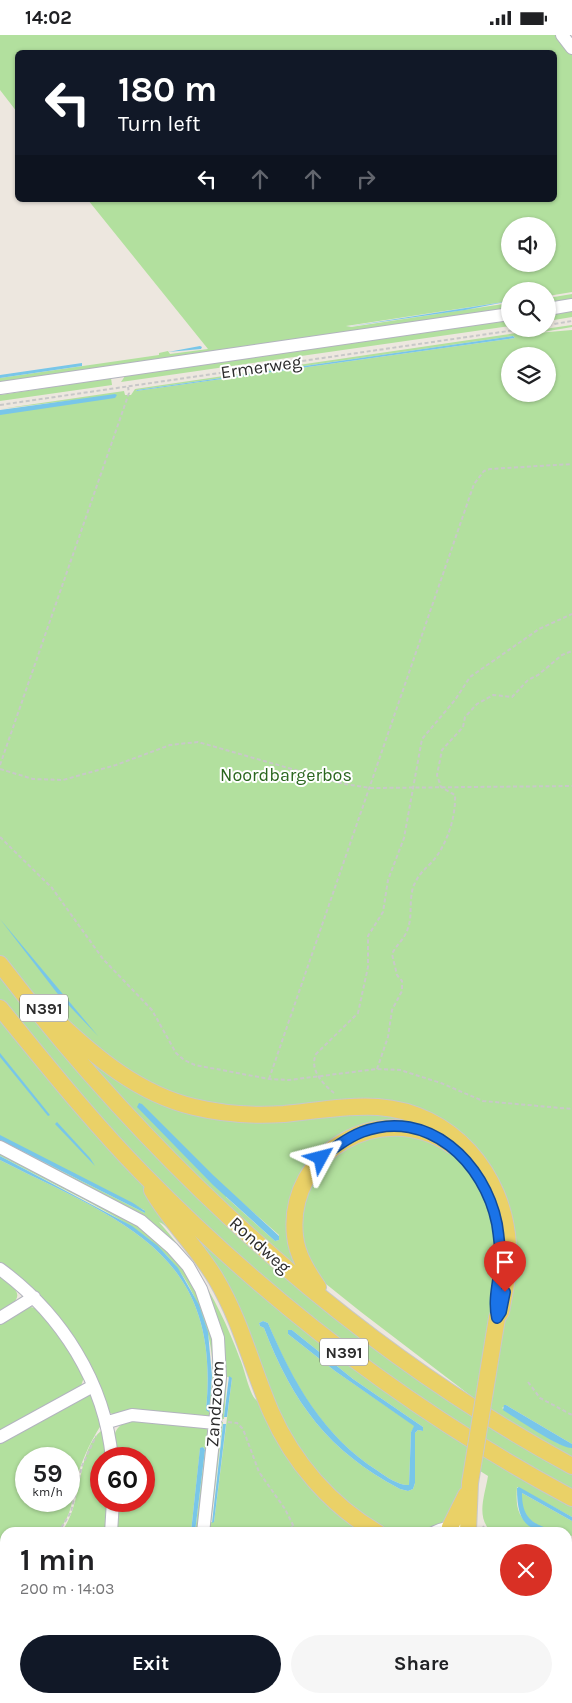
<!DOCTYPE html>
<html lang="en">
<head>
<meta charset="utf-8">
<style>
	body { margin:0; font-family:Karla,sans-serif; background:#f6f6f6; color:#202124; height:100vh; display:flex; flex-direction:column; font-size:19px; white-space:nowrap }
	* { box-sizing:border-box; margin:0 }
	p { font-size:16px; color:#757577 }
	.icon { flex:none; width:28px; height:28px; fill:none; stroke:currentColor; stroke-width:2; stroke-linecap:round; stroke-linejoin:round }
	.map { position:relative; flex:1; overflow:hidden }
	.details { position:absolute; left:0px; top:1492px; width:572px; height:176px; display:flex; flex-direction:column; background:#fff; border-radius:15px 15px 0 0; box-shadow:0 1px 4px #0004 }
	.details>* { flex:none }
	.hud { position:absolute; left:15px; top:15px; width:542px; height:152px; border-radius:8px; box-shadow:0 1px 4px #0004; background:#111827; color:#fff; overflow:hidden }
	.buttons { position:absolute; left:501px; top:182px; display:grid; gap:10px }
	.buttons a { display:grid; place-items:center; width:55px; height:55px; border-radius:50%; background:#fff; box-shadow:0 1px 4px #0004; font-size:25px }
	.speed { position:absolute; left:15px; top:1412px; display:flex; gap:10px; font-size:25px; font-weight:700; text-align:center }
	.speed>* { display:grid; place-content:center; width:65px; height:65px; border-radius:50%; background:#fff; box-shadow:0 1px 4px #0004; line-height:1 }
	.speed small { font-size:12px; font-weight:400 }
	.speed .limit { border:8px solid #d22; background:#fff; color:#111 }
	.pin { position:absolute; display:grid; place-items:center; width:42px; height:42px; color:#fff; margin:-51px -21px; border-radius:50% 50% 50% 0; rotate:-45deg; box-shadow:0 0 5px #0007 }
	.pin .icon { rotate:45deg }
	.me { position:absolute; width:55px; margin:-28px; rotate:52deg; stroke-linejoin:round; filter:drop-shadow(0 0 4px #0008) }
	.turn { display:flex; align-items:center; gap:18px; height:105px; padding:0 20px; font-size:22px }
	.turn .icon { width:65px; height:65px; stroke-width:2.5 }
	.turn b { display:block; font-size:35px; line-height:42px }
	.lanes { display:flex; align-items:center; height:48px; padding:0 20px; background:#0003; justify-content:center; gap:25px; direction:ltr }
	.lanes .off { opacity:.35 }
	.round { display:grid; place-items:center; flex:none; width:52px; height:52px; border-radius:26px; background:#f6f6f6 }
	.summary { display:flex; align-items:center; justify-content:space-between; height:85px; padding:0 20px }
	h1 { font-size:30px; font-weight:700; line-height:38px }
	.primary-button { display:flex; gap:10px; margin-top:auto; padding:10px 20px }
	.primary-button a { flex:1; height:58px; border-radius:30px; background:#111827; color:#fff; font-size:20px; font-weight:700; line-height:58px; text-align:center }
	.primary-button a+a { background:#f6f6f6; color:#202124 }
	.status { display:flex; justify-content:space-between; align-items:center; height:35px; padding:0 25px; background:#fff; direction:ltr }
	.status svg { height:14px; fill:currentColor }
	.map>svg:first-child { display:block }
	.green { fill:#b2e09e; fill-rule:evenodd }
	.water { fill:#78c6e9 }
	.building { fill:#c8c4be; stroke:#c8c3b8 }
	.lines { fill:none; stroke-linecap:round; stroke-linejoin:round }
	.minor-casing { stroke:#b2b4be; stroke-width:14 }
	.major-casing { stroke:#c8c8c8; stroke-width:18 }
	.path { stroke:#c8c8c8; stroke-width:2; stroke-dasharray:4 2.5; stroke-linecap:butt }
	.minor { stroke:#fff; stroke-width:12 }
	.major { stroke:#ead167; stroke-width:16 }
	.major-bridge-casing { stroke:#c8c8c8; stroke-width:18; stroke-linecap:butt }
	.major-bridge { stroke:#ead167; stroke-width:16 }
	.route-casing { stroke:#114b97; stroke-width:12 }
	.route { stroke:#1a73e8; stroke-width:9 }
	.labels { text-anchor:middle; stroke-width:4; stroke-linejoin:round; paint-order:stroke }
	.shield { fill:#fff; stroke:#6b6b6b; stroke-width:1 }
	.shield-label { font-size:16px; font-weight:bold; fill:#2c2c2c }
	.street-label { font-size:18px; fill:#2c2c2c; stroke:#fff }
	.park-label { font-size:18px; fill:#2a661e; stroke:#fff }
</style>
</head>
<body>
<div class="status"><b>14:02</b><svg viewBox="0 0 49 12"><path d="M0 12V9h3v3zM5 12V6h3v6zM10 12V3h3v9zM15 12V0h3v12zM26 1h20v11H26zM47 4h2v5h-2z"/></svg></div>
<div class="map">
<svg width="572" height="1668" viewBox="0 0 572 1668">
	<rect width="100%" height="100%" fill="#ede7df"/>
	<!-- green -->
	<path class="green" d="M 0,0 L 558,0 L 572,17 L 572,257 L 548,261 L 548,256 L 510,256 L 510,266 L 346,291 L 351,292 L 510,268 L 510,273 L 0,348 L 0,343 L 159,320 L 159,318 L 168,316 L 170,319 L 208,314 L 88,165 L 555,165 L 555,18 L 18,18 L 17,77 L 0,55 ZM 510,191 L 548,191 L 548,229 L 510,229 Z
		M 572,259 L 572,264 L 548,267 L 548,263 Z
		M 572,276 L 572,282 L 548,286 L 548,279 Z
		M 510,285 L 510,291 L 121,347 L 125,341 Z
		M 572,290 L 572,292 L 537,298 L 572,295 L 572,1409 L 506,1370 L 502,1373 L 557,1408 L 572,1413 L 572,1424 L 492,1377 L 361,1277 L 316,1241 L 302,1217 L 294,1210 L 303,1238 L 226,1171 L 224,1187 C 331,1284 447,1367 572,1439 L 572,1457 C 446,1387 329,1303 222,1206 L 220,1223 C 328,1320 446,1402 572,1472 L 572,1482 L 517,1452 C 515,1478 520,1487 544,1497 L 492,1497 C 475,1483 485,1460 488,1441 L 466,1427 L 461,1450 L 463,1453 C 453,1481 442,1497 410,1497 C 403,1497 391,1500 384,1497 C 370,1493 357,1480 346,1472 C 268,1409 268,1331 223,1252 C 217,1240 207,1234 198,1224 C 207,1244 222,1263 231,1284 C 245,1314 254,1346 266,1377 C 287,1427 324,1468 369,1497 L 206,1497 L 218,1387 L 223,1387 L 211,1487 L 214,1487 L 232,1343 L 227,1342 L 224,1384 L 218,1384 C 220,1367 223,1351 223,1334 C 220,1198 102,1162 0,1109 L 0,1105 L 145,1178 L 144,1175 L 0,1101 L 0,379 L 117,360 L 0,374 L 124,356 L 125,360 L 131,360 L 135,354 ZM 513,301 L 515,303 L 136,356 L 137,355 ZM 510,321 L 548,321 L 548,359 L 510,359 ZM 227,1154 L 279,1200 L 279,1205 L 275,1206 L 226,1162 ZM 159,1187 C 166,1190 172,1198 178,1205 C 216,1249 243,1309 257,1366 C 249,1359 245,1335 240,1324 C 220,1270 197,1230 159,1187 ZM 263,1286 L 268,1288 C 292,1347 323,1401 378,1436 C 386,1442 400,1451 409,1450 L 411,1397 L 415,1391 L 335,1336 L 288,1299 L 288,1295 L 292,1295 L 353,1344 L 423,1392 L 423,1396 L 418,1395 L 415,1398 L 415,1448 L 413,1454 L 408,1456 L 400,1454 C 328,1416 293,1368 264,1293 L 260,1291 L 259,1288 Z
		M 111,343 L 112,350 L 0,366 L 0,360 Z
		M 0,1115 L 102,1169 L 153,1200 L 189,1240 L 215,1306 L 213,1381 L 207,1384 L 118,1381 L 107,1377 L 95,1344 L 0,1228 L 0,1125 C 120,1186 222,1215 206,1375 C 216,1347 214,1317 205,1289 C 182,1219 146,1198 85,1165 C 56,1150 28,1136 0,1121 Z
		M 0,1239 C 20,1258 26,1261 0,1278 Z
		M 30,1272 C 49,1273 74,1326 84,1342 L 81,1351 L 0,1397 L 0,1288 Z
		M 91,1357 L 101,1390 C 89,1409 80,1429 75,1451 C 72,1469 70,1484 57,1497 L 5,1498 L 5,1510 L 0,1508 L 0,1407 ZM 26,1424 L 69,1424 L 69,1466 L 26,1466 Z
		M 131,1384 L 206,1393 L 211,1399 L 200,1497 L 195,1497 L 205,1415 L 203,1412 L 200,1414 L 191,1497 L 115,1497 L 118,1466 L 144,1466 L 144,1424 L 116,1424 C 113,1403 110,1394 131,1384 Z
		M 102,1395 L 108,1424 L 101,1424 L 101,1466 L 109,1466 L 107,1497 L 60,1498 C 84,1472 75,1416 102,1395 Z
		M 522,1458 L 572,1486 L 572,1501 L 568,1500 L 568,1498 C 552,1497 528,1490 522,1474 C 521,1469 522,1463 522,1458 Z
		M 568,1504 L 572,1506 L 572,1539 L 568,1539 Z
		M 0,1511 L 5,1512 L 5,1537 L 0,1540 Z
		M 568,1546 L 572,1546 L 572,1593 L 568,1591 Z
		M 568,1594 L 572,1595 L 572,1647 L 568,1647 Z
		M 5,1647 L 5,1664 L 48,1664 L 48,1668 L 0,1668 L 0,1649 Z
		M 57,1664 L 87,1664 L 87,1668 L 57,1668 Z
		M 147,1664 L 170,1664 L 170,1668 L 147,1668 Z
		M 194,1664 L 429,1664 L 428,1668 L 194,1668 Z
		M 455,1664 L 508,1664 L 508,1668 L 454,1668 Z"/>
	<!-- water -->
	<path class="water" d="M 510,266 L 465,275 L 345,292 Z
		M 513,301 L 515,303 L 136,356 L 137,355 Z
		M 200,311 L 202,312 L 201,314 L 168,317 Z
		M 82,328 L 82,331 L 0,343 L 0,340 Z
		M 115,359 L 117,360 L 115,363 L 0,380 L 0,375 Z
		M 0,884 L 98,1001 L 57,958 Z
		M 0,1018 L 50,1080 L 48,1081 L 0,1022 Z
		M 139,1068 L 142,1069 L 213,1140 L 279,1201 L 279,1205 L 275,1206 L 213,1150 L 137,1072 Z
		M 57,1087 L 90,1123 L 95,1131 L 55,1089 Z
		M 0,1100 L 133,1168 L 145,1176 L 145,1178 L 0,1105 Z
		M 0,1121 L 132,1191 L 158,1211 L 178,1233 L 199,1270 L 208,1297 L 212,1341 L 209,1377 L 206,1375 C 222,1215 120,1186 0,1125 Z
		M 263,1286 L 268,1288 C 293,1347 323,1401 378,1436 C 386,1442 400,1451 409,1450 L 411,1397 L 414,1391 L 335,1336 L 288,1299 L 288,1295 L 292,1295 L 353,1344 L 423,1392 L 423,1396 L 418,1395 L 415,1398 L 415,1448 L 413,1454 L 408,1456 L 400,1454 C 328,1416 293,1368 264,1293 L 260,1291 L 259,1288 Z
		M 229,1341 L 232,1343 L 227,1382 L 224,1382 Z
		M 504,1370 L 506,1370 L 572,1409 L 572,1413 C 561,1414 516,1383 503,1375 Z
		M 223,1389 L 226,1389 L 214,1487 L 212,1488 Z
		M 203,1412 L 205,1415 L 195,1497 L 191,1497 L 200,1413 Z
		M 519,1452 L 572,1482 L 572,1486 L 522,1458 C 522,1486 535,1490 560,1497 C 525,1498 517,1486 517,1453 Z"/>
	<!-- building -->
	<path class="building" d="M 106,1664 L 124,1664 L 123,1668 L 105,1668 Z
		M 530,1664 L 550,1665 L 549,1668 L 529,1668 Z"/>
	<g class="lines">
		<!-- minor casing -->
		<g class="minor-casing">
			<path id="minor" d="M 562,0 L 572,13
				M 548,274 L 572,270
				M 0,353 L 510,279
				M 0,1112 L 141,1186 L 172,1213 L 188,1231 L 201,1254 L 218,1303 L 220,1342 L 203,1498
				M 0,1234 C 61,1279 105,1347 112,1424
				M 0,1283 L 34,1262
				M 108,1387 L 132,1380 L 215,1388
				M 0,1402 L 93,1351
				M 111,1498 L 113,1466
				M 433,1498 C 446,1491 458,1490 470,1498
				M 0,1546 L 5,1544
				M 568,1652 L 572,1653
				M 54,1664 L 55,1668
				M 91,1668 L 91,1664
				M 183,1668 L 183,1664
				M 434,1668 L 435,1664
				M 514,1668 L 514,1664"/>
		</g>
		<!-- major casing -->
		<g class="major-casing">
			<path id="major" d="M 0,929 C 155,1131 347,1309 572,1431
				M 0,973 C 46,1029 91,1086 142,1138 C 268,1267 413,1378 572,1463
				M 55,984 C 95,1022 139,1059 194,1072 C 223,1079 254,1081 284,1079 C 315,1076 347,1070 378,1072 C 451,1077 504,1138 508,1210 C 510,1232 505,1255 501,1277 L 497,1283
				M 152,1155 C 170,1187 197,1212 216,1244 C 241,1286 252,1333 271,1377 C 293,1427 330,1470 378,1498
				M 318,1252 C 307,1236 297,1220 295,1201 C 286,1116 382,1064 451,1110
				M 450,1492 L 466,1460
				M 468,1496 L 470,1448
				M 568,1542 L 572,1543"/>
		</g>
		<!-- path -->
		<path class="path" d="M 548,290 L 572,286
			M 0,370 L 522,294
			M 0,730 L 129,358 L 128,352
			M 0,734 L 33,744 L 63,745 L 116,730 L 170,710 L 198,707 L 344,749 L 371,753 L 572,751
			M 0,802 L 52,853 L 103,924 L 152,975 L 176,1018 L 184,1025 L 195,1030 L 269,1044 L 289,1045 L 377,1034 L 400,1035 L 441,1048 L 483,1066 L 572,1074
			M 377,1034 L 388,1002 L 392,975 L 402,956 L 402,946 L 397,940 L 392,919 C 396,910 405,904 408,893 C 413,879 408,861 415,848 C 419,839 425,834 432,827 C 447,810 456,782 455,760 L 441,752 L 437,740 L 442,715 L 463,692 L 465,682 L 477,669 L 493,660 L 512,662 L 528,645 L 538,640 L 562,620 L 572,616
			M 269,1044 L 474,449 L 484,436 L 490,434 L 572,429
			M 334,1058 C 323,1049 309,1035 316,1019 L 358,978 L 368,932 L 368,901 L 383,877 L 388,845 L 404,803 L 422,704 L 455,665 L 470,642 L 539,594 L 572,579
			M 528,1347 L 540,1363 L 572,1380
			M 228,1387 L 237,1388 L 243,1394 L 259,1437 L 285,1474 L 297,1498
			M 483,1491 L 487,1498
			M 58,1498 L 71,1477 L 82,1431 L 96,1401
			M 289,1498 L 292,1491
			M 0,1510 L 5,1511
			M 568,1593 L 572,1594
			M 274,1664 L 276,1668
			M 352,1668 L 352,1664
			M 452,1668 L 452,1664"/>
		<!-- minor -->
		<use href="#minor" class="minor"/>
		<!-- major -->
		<use href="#major" class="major"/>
		<!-- major-bridge casing -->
		<g class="major-bridge-casing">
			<path id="major-bridge" d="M 470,1448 L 497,1283"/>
		</g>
		<!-- major-bridge -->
		<use href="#major-bridge" class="major-bridge"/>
	</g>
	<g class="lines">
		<!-- route casing -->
		<g class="route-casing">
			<path id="route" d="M 321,1123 C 334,1113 347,1103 362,1097 C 428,1072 485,1128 497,1189 C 499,1202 501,1217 500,1231 C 498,1248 493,1266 497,1283 L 501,1277 L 505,1257"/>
		</g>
		<!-- route -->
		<use href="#route" class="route"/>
	</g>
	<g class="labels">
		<!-- shield labels -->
		<g class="shield">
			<rect x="20" y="959.5" width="48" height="27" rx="4"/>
			<rect x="320" y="1303.5" width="48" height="27" rx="4"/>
		</g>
		<g class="shield-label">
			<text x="44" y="979">N391</text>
			<text x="344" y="1323">N391</text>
		</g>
		<!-- street labels -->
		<g class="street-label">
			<text transform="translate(261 332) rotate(-8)" y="6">Ermerweg</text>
			<text transform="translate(260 1210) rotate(42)" y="6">Rondweg</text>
			<text transform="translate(215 1369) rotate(-86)" y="6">Zandzoom</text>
		</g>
		<!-- park labels -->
		<g class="park-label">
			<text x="286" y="746">Noordbargerbos</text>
		</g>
	</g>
</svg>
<div class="buttons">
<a><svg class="icon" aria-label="sound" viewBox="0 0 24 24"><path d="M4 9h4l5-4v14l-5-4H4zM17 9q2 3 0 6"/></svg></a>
<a><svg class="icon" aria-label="search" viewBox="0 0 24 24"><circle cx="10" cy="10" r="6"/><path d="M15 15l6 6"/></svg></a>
<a><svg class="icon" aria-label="layers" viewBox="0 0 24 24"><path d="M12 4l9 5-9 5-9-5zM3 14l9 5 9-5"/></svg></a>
</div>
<div class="speed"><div>59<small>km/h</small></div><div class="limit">60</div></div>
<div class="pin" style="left:505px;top:1257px;background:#d93025"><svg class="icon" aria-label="arrive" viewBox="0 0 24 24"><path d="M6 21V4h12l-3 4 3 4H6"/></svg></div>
<svg class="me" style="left:321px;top:1123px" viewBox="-20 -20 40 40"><path d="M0-17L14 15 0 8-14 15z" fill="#1a73e8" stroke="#fff" stroke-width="4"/></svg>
<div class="hud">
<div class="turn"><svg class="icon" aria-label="left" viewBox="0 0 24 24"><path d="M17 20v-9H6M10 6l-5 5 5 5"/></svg><div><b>180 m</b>Turn left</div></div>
<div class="lanes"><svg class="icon" aria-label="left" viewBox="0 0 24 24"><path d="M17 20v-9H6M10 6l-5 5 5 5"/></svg><svg class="icon off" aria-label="ahead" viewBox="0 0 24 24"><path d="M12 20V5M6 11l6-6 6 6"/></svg><svg class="icon off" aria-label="ahead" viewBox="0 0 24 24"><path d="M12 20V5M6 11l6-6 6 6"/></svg><svg class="icon off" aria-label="right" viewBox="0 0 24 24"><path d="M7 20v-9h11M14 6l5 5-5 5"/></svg></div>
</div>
<section class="details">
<div class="summary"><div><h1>1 min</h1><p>200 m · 14:03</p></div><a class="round" style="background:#d93025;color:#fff"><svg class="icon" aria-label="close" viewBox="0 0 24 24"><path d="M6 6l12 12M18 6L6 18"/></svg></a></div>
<div class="primary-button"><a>Exit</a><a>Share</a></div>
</section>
</div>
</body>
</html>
